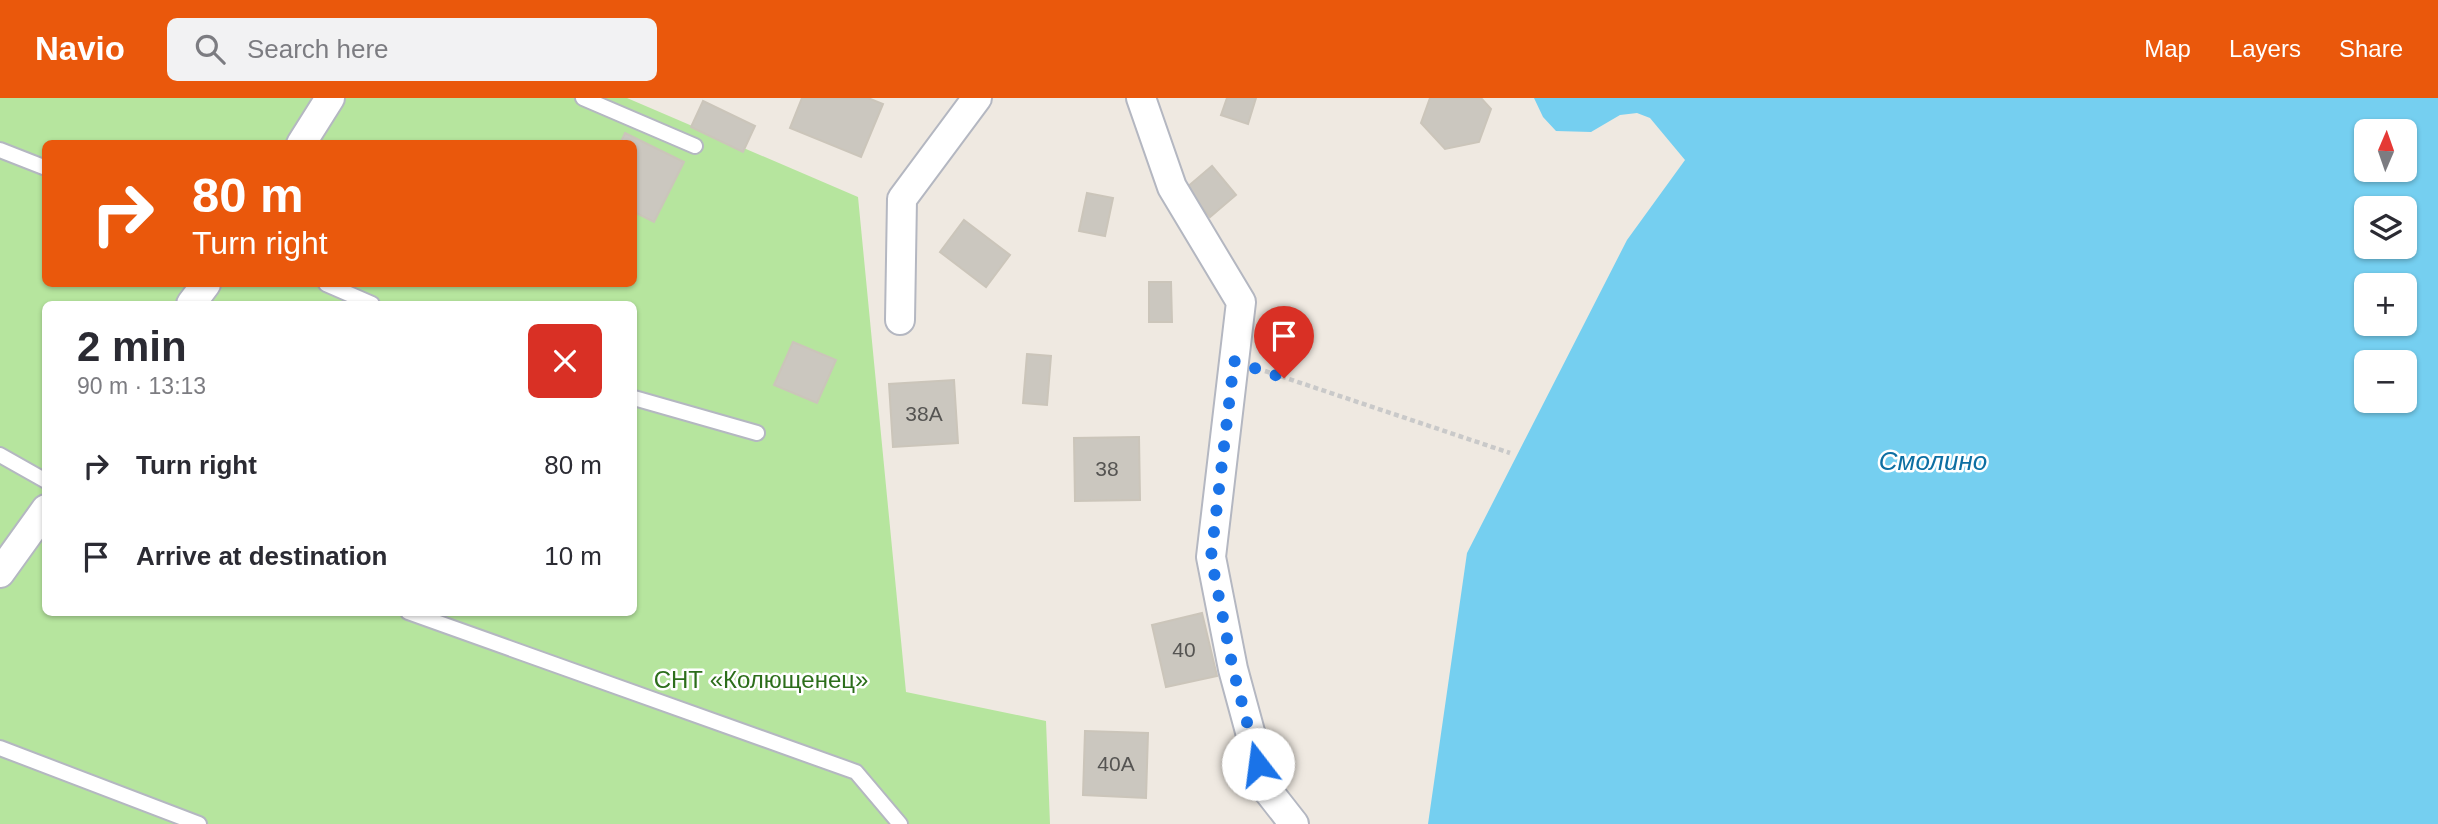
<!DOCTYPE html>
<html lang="en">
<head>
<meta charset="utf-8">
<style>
	body { margin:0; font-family:Arial,sans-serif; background:#f2f2f3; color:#2b2b33; height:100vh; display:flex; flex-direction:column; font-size:26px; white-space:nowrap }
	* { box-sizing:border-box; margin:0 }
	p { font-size:23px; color:#7c7c81 }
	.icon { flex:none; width:38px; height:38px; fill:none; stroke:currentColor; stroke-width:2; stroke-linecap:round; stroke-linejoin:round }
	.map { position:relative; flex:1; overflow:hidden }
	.side { position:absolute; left:42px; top:203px; width:595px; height:315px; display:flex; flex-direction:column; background:#fff; border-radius:10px; box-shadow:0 2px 5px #0004 }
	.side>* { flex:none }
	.guide { position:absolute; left:42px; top:42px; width:595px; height:147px; border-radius:10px; box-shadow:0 2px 5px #0004; background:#ea580c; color:#fff; overflow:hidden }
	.needle { width:46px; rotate:2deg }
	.controls { position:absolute; left:2354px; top:21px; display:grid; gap:14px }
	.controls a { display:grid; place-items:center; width:63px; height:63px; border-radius:10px; background:#fff; box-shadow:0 2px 5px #0004; font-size:35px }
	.pin { position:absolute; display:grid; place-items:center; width:60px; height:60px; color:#fff; margin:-72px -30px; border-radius:50% 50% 50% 0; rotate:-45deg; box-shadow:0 0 7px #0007 }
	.pin .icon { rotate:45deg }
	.me { position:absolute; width:77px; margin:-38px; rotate:345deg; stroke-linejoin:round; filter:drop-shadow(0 0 5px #0008) }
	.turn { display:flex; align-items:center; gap:24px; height:147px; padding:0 35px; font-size:32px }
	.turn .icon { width:91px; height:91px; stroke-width:2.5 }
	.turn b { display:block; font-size:49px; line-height:60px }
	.round { display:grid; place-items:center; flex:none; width:74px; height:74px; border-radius:10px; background:#f2f2f3 }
	.summary { display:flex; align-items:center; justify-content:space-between; height:119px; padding:0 35px }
	h1 { font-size:42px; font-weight:700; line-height:52px }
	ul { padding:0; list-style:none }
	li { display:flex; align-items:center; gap:21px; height:91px; padding:0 35px }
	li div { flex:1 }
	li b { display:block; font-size:26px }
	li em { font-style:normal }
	header { display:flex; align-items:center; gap:42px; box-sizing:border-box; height:98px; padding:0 35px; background:#ea580c; color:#fff }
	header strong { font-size:33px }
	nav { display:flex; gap:38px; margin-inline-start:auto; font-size:24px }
	.search { width:490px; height:63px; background:#f2f2f3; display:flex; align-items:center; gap:18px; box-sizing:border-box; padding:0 24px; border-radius:10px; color:#7c7c81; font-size:26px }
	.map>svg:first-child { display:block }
	.green { fill:#b6e59e; fill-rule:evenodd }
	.water { fill:#75cff0; fill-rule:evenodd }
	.building { fill:#cbc7bf; stroke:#cbc5ba; stroke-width:2 }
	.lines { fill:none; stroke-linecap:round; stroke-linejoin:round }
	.service-casing { stroke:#b4b7c1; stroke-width:18 }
	.minor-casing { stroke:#b4b7c1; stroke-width:32 }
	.path { stroke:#c9c9c9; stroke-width:4.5; stroke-dasharray:5 3.5; stroke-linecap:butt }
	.service { stroke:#fff; stroke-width:14 }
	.minor { stroke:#fff; stroke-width:28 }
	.route { stroke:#1a73e8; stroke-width:12; stroke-dasharray:0 21.6 }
	.labels { text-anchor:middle; stroke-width:5; stroke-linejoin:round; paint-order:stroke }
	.number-label { font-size:21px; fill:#555452 }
	.park-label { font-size:24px; fill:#2c6e1b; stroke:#fff }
	.water-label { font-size:26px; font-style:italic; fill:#0d6fa3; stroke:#fff }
</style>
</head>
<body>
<header>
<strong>Navio</strong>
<div class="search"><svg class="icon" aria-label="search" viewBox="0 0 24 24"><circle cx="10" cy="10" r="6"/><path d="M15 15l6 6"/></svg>Search here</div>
<nav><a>Map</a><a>Layers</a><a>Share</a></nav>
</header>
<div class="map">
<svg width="2438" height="726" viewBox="0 0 2438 726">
	<rect width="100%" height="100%" fill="#efe9e1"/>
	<!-- green -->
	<path class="green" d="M 0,0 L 627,0 L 858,99 L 906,594 L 1046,623 L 1050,726 L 0,726 ZM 46,46 L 634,46 L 634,186 L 46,186 ZM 46,206 L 634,206 L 634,514 L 46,514 Z"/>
	<!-- water -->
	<path class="water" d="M 1534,0 L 2438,0 L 2438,726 L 1428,726 L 1467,455 L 1627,142 L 1685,62 L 1650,20 L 1637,15 L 1620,17 L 1591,34 L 1556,33 L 1543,19 ZM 2366,33 L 2404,33 L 2404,72 L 2366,72 ZM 2366,110 L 2404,110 L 2404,149 L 2366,149 ZM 2366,187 L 2404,187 L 2404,226 L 2366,226 ZM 2366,264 L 2404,264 L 2404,303 L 2366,303 Z"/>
	<!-- building -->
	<path class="building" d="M 802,0 L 868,0 L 883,6 L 861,59 L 790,30 Z
		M 1227,0 L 1256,0 L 1248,26 L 1221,17 Z
		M 1430,0 L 1481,0 L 1491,11 L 1479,44 L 1445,51 L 1421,25 Z
		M 703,3 L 755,28 L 743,54 L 691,29 Z
		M 625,35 L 684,64 L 654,124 L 634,114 L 634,46 L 620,46 Z
		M 1212,68 L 1236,97 L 1210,119 L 1186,90 Z
		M 1087,95 L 1113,100 L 1105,138 L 1079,133 Z
		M 964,122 L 1010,157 L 986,189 L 940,154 Z
		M 1149,184 L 1171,184 L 1172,224 L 1149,224 Z
		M 793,244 L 836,262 L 817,305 L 774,287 Z
		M 1027,256 L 1051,258 L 1047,307 L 1023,305 Z
		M 954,282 L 958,345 L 893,349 L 889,286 Z
		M 1139,339 L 1140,402 L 1075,403 L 1074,340 Z
		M 1202,515 L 1217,578 L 1166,589 L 1152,527 Z
		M 1085,633 L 1148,635 L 1146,700 L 1083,697 Z"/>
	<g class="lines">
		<!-- service casing -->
		<g class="service-casing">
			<path id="service" d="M 583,0 L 695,48
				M 0,52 L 46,70
				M 326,186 L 372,206
				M 634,300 L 757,335
				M 0,357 L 46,383
				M 408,514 L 856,674 L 900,726
				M 0,650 L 199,726"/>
		</g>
		<!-- minor casing -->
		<g class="minor-casing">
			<path id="minor" d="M 1141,0 L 1172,89 L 1241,204 L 1211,459 L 1233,571 L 1265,689 L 1294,726
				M 301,46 L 330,0
				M 191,206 L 206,186
				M 900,222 L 902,101 L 977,0
				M 0,475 L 46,411"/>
		</g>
		<!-- path -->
		<path class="path" d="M 1265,273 L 1510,355"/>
		<!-- service -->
		<use href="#service" class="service"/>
		<!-- minor -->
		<use href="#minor" class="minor"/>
	</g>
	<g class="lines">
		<!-- route -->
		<path class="route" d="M 1258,666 L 1233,571 L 1211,459 L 1234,263 L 1284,280"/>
	</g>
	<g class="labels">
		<!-- number labels -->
		<g class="number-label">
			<text x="924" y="323">38А</text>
			<text x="1107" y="378">38</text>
			<text x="1184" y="559">40</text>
			<text x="1116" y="673">40А</text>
		</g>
		<!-- park labels -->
		<g class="park-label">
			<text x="761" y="590">СНТ «Колющенец»</text>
		</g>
		<!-- water labels -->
		<g class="water-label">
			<text x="1933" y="372">Смолино</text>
		</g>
	</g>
</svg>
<div class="controls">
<a><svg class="needle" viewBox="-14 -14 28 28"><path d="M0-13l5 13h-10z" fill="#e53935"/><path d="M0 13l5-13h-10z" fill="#7c7c81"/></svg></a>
<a><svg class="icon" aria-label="layers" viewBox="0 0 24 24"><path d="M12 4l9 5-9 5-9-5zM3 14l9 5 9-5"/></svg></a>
<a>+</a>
<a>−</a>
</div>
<div class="pin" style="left:1284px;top:280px;background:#d93025"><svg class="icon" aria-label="arrive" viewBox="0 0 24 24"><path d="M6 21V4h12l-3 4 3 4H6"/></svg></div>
<svg class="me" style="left:1258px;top:666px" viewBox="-20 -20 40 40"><circle r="19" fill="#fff"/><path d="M0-13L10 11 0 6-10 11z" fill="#1a73e8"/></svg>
<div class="guide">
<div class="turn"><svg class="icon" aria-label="right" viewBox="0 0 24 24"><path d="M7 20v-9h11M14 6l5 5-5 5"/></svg><div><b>80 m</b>Turn right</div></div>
</div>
<section class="side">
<div class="summary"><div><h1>2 min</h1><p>90 m · 13:13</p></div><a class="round" style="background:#d93025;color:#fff"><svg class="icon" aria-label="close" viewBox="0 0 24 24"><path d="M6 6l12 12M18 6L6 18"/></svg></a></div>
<ul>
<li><svg class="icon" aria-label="right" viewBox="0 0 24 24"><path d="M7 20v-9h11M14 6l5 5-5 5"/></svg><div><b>Turn right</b></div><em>80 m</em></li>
<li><svg class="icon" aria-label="arrive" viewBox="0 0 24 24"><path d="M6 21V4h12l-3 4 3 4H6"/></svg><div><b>Arrive at destination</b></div><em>10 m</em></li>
</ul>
</section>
</div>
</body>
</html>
